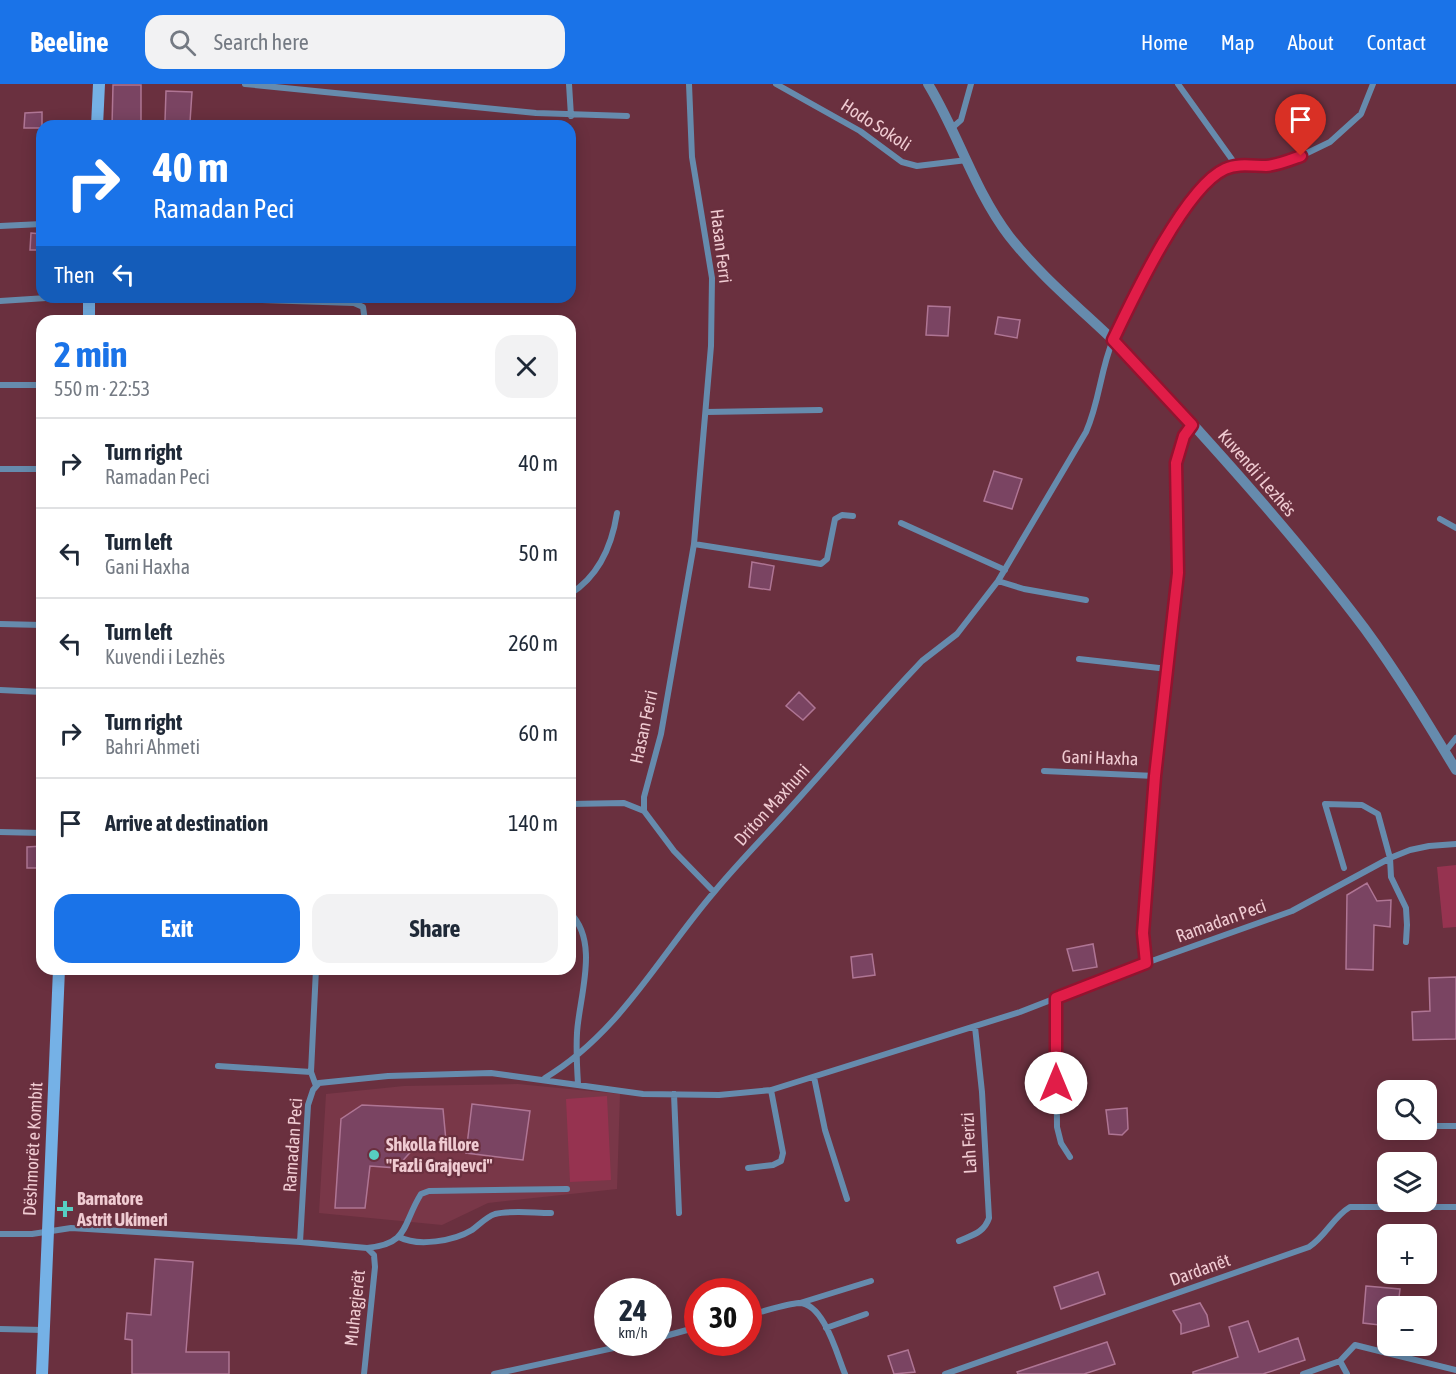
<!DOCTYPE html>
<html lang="en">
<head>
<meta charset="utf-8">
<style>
	body { margin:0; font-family:"Asap Condensed",sans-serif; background:#f2f2f3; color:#1f2937; height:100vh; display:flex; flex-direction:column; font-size:22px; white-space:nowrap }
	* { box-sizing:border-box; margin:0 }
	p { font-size:20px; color:#747a83 }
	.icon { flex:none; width:33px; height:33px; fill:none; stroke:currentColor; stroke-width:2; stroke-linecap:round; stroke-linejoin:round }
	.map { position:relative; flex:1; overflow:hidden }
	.details { position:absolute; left:36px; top:231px; width:540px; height:660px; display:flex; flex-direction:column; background:#fff; border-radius:18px; box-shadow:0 3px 15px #0003 }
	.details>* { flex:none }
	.banner { position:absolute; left:36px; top:36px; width:540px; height:183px; border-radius:18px; box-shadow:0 3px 15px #0003; background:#1a73e8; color:#fff; overflow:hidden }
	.buttons { position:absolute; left:1377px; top:996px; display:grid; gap:12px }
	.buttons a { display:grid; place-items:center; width:60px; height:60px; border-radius:12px; background:#fff; box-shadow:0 3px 15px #0003; font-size:30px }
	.speed { position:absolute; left:594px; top:1194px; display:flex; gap:12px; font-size:30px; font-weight:700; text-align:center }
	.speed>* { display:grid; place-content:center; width:78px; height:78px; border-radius:50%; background:#fff; box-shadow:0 3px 15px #0003; line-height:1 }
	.speed small { font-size:15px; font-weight:400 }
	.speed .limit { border:9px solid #d22; background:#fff; color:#111 }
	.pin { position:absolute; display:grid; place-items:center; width:51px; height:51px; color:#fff; margin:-62px -26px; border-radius:50% 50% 50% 0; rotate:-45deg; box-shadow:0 0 6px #0007 }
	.pin .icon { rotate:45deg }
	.me { position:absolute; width:66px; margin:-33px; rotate:0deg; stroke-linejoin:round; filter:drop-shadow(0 0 4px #0008) }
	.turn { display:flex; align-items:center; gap:21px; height:126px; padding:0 18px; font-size:27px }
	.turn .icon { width:78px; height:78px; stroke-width:2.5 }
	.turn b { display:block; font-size:42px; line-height:51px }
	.then { display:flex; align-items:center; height:57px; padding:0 18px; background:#0003; gap:12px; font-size:22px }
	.round { display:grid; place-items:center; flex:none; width:63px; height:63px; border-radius:18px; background:#f2f2f3 }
	.overview { display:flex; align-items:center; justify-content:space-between; height:102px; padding:0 18px }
	h1 { font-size:36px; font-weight:700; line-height:45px; color:#1a73e8 }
	.primary-button { display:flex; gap:12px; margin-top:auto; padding:12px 18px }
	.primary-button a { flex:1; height:69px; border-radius:18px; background:#1a73e8; color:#fff; font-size:24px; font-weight:700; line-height:69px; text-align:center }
	.primary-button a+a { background:#f2f2f3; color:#1f2937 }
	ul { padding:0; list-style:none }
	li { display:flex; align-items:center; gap:18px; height:90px; padding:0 18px; border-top:2px solid #e0e1e3 }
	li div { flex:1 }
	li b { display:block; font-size:22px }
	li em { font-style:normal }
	header { display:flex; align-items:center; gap:36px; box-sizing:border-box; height:84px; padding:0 30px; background:#1a73e8; color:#fff }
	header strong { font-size:28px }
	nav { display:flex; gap:33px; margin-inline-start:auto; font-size:21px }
	.search { width:420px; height:54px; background:#f2f2f3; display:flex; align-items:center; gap:15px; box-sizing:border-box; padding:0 21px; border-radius:18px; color:#747a83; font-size:22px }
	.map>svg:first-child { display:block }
	.built { fill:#793748 }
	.green { fill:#963350 }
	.building { fill:#7a4462; stroke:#af7594; stroke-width:1.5 }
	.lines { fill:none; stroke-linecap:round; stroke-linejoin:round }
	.minor { stroke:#668bad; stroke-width:6 }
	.tertiary { stroke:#668bad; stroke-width:10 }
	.secondary { stroke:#75b1e6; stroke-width:12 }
	.route-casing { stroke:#92132f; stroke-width:15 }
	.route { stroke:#e11d48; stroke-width:10 }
	.poi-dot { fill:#57cec2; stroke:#6a303f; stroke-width:2 }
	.labels { text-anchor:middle; stroke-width:4.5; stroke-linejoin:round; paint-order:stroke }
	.street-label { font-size:18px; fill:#f0cbd2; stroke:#6a303f }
	.poi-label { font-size:18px; font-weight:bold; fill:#f0cbd2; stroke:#6a303f; text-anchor:start }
</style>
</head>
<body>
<header>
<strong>Beeline</strong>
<div class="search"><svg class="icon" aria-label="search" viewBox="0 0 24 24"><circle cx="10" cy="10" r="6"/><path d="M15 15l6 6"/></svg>Search here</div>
<nav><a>Home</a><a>Map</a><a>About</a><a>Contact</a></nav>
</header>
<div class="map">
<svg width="1456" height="1290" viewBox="0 0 1456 1290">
	<rect width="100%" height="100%" fill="#6a303f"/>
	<!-- built -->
	<path class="built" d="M 518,1000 L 620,1010 L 617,1105 L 488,1119 L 442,1141 L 319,1129 L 326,1010 L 404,1002 Z"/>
	<!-- green -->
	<path class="green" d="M 1456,781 L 1456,843 L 1443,844 L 1437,783 Z
		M 607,1012 L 611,1096 L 570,1098 L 566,1015 Z"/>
	<!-- building -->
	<path class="building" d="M 113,1 L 141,1 L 141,42 L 112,42 Z
		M 166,7 L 192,8 L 190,38 L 165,37 Z
		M 42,28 L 42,44 L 24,44 L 25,29 Z
		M 31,149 L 42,150 L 42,166 L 30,166 Z
		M 928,222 L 950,223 L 948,252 L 926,251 Z
		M 998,233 L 1020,236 L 1017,254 L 995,250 Z
		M 994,387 L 1022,395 L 1012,425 L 984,417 Z
		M 752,478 L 774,482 L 770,506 L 749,503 Z
		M 799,608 L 815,624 L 803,636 L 786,622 Z
		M 42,762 L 42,784 L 27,784 L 27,763 Z
		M 1367,799 L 1377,817 L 1391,816 L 1390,843 L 1374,841 L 1373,886 L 1346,885 L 1347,811 Z
		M 1093,860 L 1097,883 L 1073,887 L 1067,865 Z
		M 872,870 L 875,891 L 853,894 L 851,873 Z
		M 1456,893 L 1456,955 L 1413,956 L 1412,928 L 1430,927 L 1429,894 Z
		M 472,1020 L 530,1027 L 523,1076 L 466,1069 Z
		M 362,1021 L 443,1025 L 446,1057 L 418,1060 L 396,1084 L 370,1082 L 365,1124 L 335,1124 L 341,1035 Z
		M 1127,1024 L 1128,1045 L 1122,1051 L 1109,1050 L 1106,1026 Z
		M 155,1175 L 193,1178 L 186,1268 L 229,1268 L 229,1290 L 132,1290 L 132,1256 L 125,1255 L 127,1229 L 151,1231 Z
		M 1098,1188 L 1105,1210 L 1061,1225 L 1054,1203 Z
		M 1366,1202 L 1400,1205 L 1398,1222 L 1388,1222 L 1388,1242 L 1363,1239 Z
		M 1200,1219 L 1207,1231 L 1209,1242 L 1181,1250 L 1181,1240 L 1173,1227 Z
		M 1248,1237 L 1259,1268 L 1298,1254 L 1305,1276 L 1263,1290 L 1193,1290 L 1193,1288 L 1238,1273 L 1229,1243 Z
		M 1107,1258 L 1115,1280 L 1084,1290 L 1018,1290 L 1017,1288 Z
		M 908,1266 L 915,1288 L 894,1290 L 888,1272 Z"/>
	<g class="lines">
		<!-- minor -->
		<path class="minor" d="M 245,0 L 536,29 L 627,32
			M 569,0 L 571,32
			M 689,0 L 692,73 L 712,194 L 711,262 L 694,460 L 661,650 L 644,713 L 644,727 L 674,767 L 714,808
			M 776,0 L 860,47 L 902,78 L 917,82 L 967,76
			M 1178,0 L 1236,81
			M 952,44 L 961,36 L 971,0
			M 0,142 L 42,140
			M 164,213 L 354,219 L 363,223 L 365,237
			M 0,217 L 62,213
			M 0,301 L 42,301
			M 706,328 L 820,326
			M 0,385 L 42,385
			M 1440,435 L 1456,444
			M 901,439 L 1005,486
			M 694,460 L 821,480 L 827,475 L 835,435 L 842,431 L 853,432
			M 998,497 L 1024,505 L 1086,516
			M 570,510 C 599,492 612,461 617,429
			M 0,540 L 42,541
			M 1079,575 L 1168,585
			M 0,606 L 42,608
			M 1445,668 L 1456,654
			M 1044,687 L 1155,692
			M 570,720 L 624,719 L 644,727
			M 0,748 L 42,749
			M 1344,784 L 1325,720 L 1362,721 L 1378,730 L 1390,774 L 1391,793 L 1406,824 L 1407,841 L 1406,858
			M 570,829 C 600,858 579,913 577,949 C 576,966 577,984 578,1000
			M 1146,879 L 1143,849 L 1155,692 L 1178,489 L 1176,379 L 1184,352 L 1192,341
			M 1056,914 L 1057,1043 L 1061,1059 L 1070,1073
			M 218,982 L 311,988
			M 814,993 L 825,1046 L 847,1115
			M 545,994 C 620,949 659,872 715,807 C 739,778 766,751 791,723 C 830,680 867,636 906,594 L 922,577 L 957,550 L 998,497 L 1086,348 C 1100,316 1100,287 1113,256 L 1185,122 L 1202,103 L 1225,85 L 1236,81 L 1278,80 L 1301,72 L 1330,58 L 1361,30 L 1373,0
			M 316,1002 L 311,988 L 316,885
			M 674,1010 L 679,1129
			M 1426,1042 L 1456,1042
			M 1412,1047 L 1416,1046
			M 748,1084 L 773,1081 L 781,1077 L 783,1069 L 771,1006
			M 0,1150 L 32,1150 L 71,1144 L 300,1158 L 308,1021 L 313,1006 L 319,999 L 388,992 L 491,989 L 643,1010 L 719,1011 L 771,1006 L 1020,928 L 1146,879 L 1292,827 L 1390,774 L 1410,766 L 1429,762 L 1456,760
			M 399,1153 C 418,1163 454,1157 472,1146 C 479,1141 486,1133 495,1130 C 512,1126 533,1129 551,1129
			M 959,1157 C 972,1151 984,1149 989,1134 L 982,1008 L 975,943
			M 300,1158 L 367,1164 L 374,1171 L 375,1183 L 364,1290
			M 367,1164 C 410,1160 402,1140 421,1110 L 429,1107 L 567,1105
			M 800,1219 L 871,1197
			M 748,1231 C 763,1228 785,1220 799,1219 C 824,1219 837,1271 845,1290
			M 826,1244 L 866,1230
			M 0,1245 L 43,1246
			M 658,1254 L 698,1243
			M 1340,1277 L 1347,1290
			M 494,1290 L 641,1258
			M 945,1290 L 1309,1163 C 1326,1152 1333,1133 1350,1123 L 1456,1123
			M 1303,1290 L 1340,1277 L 1355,1261 L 1456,1286"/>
		<!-- tertiary -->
		<path class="tertiary" d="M 928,0 C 958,49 974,106 1009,152 C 1049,203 1103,242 1147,290 C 1222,372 1298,456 1365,545 C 1398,590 1427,638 1456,686"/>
		<!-- secondary -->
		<path class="secondary" d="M 97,42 L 99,0
			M 89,237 L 89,213
			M 42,1290 L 59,885"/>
	</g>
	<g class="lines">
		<!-- route casing -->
		<g class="route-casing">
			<path id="route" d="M 1056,999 L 1056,914 L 1146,879 L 1143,849 L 1155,692 L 1178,489 L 1176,379 L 1184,352 L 1192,341 L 1113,256 C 1133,214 1185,103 1225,85 C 1238,79 1252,82 1266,82 C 1278,81 1290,76 1301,72"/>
		</g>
		<!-- route -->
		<use href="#route" class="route"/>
	</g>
	<!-- markers -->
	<g class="poi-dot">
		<circle cx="374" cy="1071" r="6"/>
		<path d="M62 1116h6v6h6v6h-6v6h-6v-6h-6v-6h6z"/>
	</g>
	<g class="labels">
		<!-- street labels -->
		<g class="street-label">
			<text transform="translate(876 41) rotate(33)" y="6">Hodo Sokoli</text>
			<text transform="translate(721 162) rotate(83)" y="6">Hasan Ferri</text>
			<text transform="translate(1257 389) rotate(49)" y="6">Kuvendi i Lezhës</text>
			<text transform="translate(644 643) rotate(-78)" y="6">Hasan Ferri</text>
			<text transform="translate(1100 674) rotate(2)" y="6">Gani Haxha</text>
			<text transform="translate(772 721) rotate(-48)" y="6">Driton Maxhuni</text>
			<text transform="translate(1221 837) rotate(-20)" y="6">Ramadan Peci</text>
			<text transform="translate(969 1059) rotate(-93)" y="6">Lah Ferizi</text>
			<text transform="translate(293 1061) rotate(-86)" y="6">Ramadan Peci</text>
			<text transform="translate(33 1065) rotate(-87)" y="6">Dëshmorët e Kombit</text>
			<text transform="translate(1200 1186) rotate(-20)" y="6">Dardanët</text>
			<text transform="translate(355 1224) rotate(-84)" y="6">Muhagjerët</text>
		</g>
		<!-- poi labels -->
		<g class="poi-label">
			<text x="386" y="1067">Shkolla fillore<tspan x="386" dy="21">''Fazli Grajqevci''</tspan></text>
			<text x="77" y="1121">Barnatore<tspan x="77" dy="21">Astrit Ukimeri</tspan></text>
		</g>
	</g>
</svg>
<div class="buttons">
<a><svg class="icon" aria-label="search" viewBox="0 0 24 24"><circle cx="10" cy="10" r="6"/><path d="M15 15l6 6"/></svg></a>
<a><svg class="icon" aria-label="layers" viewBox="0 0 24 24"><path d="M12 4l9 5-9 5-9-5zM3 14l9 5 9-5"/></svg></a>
<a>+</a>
<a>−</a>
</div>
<div class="speed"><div>24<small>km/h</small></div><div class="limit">30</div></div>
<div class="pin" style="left:1301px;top:72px;background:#d93025"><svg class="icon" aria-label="arrive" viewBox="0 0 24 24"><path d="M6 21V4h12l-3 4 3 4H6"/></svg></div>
<svg class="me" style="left:1056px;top:999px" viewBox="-20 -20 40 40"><circle r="19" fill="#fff"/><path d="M0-13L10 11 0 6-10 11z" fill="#e11d48"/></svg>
<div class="banner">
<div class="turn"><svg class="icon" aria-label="right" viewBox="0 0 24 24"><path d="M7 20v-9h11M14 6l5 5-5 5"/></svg><div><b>40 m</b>Ramadan Peci</div></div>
<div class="then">Then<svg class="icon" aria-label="left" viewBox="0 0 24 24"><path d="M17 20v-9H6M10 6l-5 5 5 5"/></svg></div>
</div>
<section class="details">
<div class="overview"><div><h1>2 min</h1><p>550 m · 22:53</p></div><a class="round"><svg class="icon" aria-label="close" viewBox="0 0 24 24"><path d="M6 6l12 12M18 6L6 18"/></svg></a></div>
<ul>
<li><svg class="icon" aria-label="right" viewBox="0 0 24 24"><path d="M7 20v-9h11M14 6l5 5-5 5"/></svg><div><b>Turn right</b><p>Ramadan Peci</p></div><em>40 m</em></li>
<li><svg class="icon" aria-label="left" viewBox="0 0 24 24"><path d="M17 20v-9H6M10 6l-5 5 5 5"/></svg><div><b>Turn left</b><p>Gani Haxha</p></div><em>50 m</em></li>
<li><svg class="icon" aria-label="left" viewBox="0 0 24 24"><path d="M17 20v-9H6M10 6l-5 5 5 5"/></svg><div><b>Turn left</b><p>Kuvendi i Lezhës</p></div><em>260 m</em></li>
<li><svg class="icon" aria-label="right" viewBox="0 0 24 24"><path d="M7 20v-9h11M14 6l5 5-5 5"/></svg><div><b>Turn right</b><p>Bahri Ahmeti</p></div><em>60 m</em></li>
<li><svg class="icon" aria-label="arrive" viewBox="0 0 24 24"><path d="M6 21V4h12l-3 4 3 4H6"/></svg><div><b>Arrive at destination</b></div><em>140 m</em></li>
</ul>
<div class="primary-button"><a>Exit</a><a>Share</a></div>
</section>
</div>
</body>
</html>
